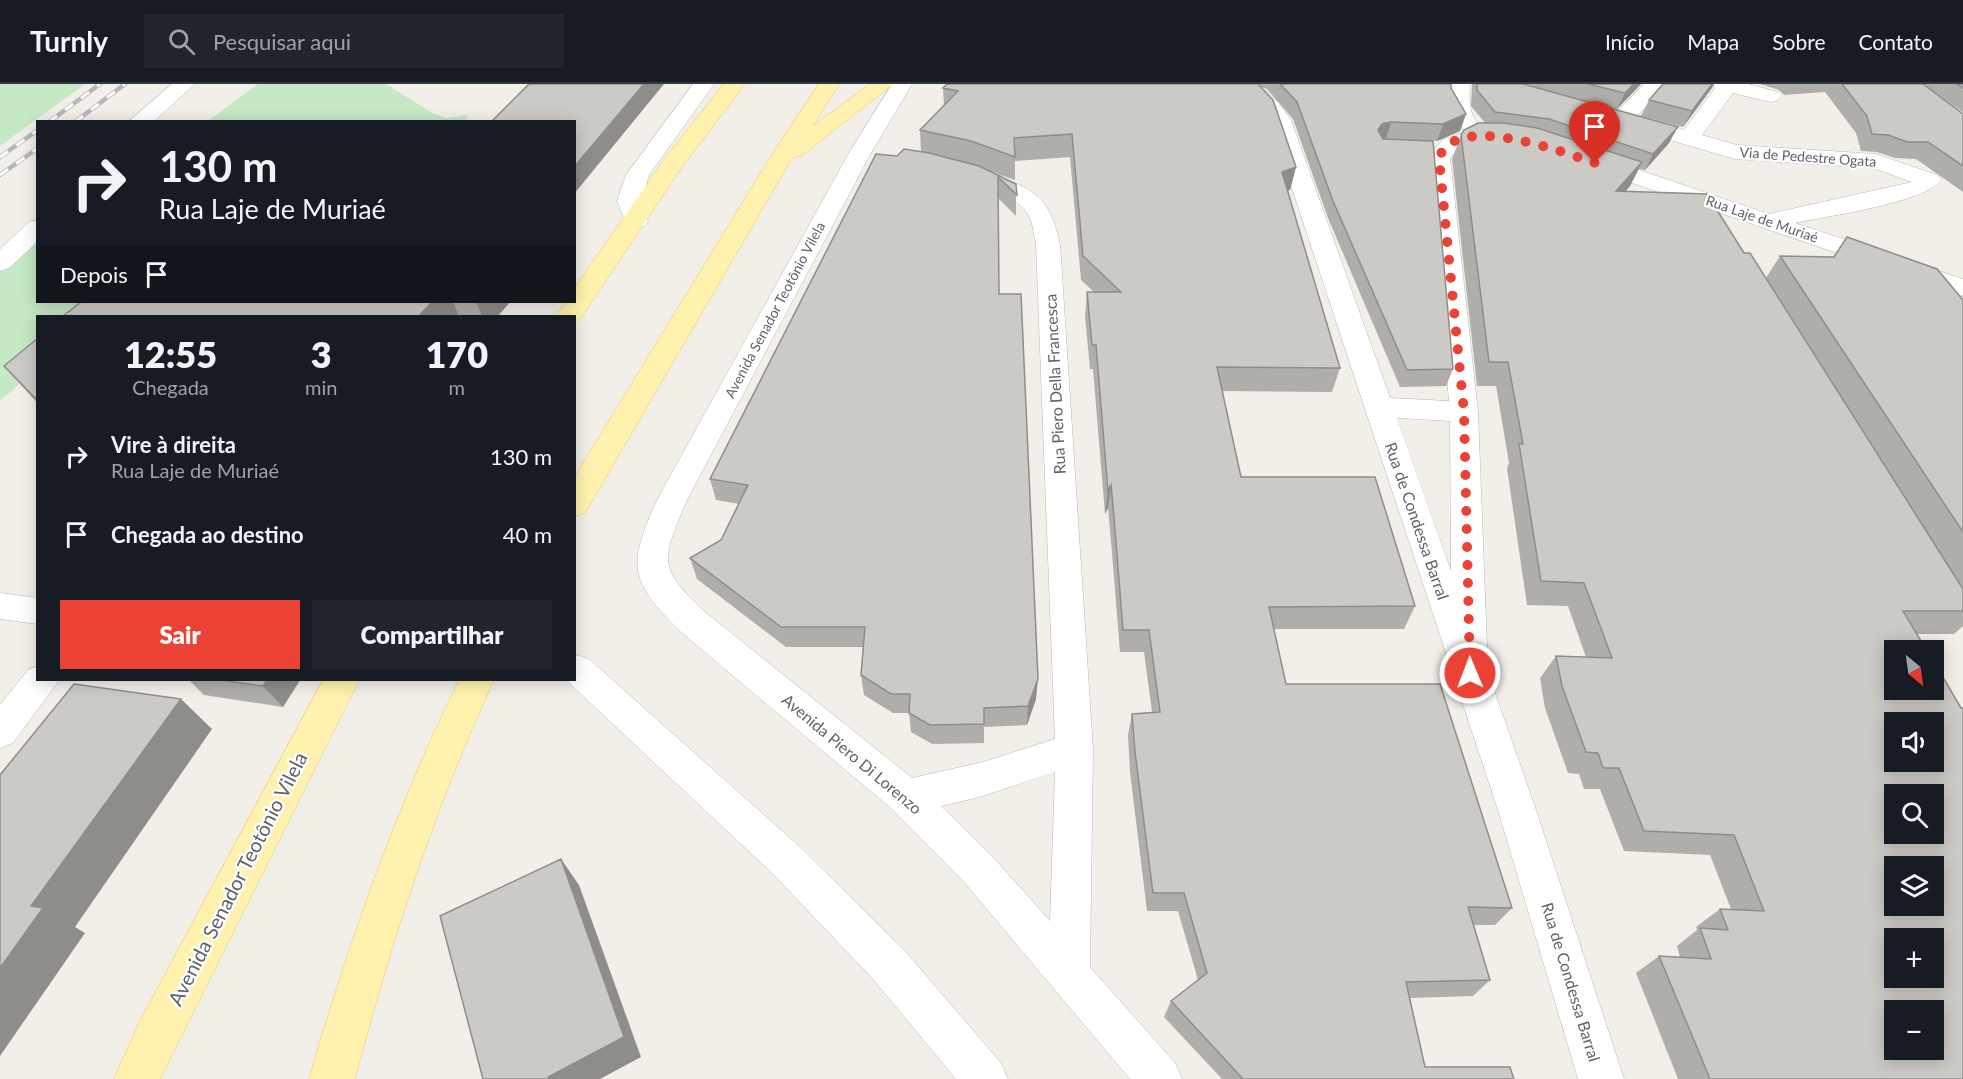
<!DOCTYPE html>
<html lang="pt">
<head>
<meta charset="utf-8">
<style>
	body { margin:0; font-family:Lato,sans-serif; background:#20242c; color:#f1f3f6; height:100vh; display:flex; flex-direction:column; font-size:22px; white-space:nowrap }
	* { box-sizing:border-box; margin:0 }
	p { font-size:20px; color:#9ea1a6 }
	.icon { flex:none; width:33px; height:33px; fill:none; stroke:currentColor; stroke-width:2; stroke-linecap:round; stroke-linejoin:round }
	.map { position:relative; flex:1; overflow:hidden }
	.side { position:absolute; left:36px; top:231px; width:540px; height:366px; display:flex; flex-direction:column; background:#171b24; border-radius:0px; box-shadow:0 3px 15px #0003 }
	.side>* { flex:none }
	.banner { position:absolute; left:36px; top:36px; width:540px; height:183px; border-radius:0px; box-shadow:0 3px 15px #0003; background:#171b24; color:#f1f3f6; overflow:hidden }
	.needle { width:39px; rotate:151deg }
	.fabs { position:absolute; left:1884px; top:556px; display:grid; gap:12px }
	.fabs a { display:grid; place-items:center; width:60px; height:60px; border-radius:0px; background:#171b24; box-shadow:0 3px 15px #0003; font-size:30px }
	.pin { position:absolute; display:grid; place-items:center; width:51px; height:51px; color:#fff; margin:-62px -26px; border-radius:50% 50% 50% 0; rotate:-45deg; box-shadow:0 0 6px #0007 }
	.pin .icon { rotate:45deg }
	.me { position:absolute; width:66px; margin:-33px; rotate:359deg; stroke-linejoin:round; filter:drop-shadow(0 0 4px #0008) }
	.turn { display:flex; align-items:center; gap:21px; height:126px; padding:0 24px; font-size:27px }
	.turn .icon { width:78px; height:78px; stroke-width:2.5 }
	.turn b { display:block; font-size:42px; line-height:51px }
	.then { display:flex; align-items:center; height:57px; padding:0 24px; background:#0003; gap:12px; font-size:22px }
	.eta { display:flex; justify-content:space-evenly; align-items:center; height:102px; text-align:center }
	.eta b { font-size:36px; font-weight:800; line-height:42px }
	.action { display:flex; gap:12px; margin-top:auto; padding:12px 24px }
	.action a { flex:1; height:69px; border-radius:0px; background:#ea4335; color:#fff; font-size:24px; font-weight:800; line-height:69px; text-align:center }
	.action a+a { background:#20242c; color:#f1f3f6 }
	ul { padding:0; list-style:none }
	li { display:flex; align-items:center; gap:18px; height:78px; padding:0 24px }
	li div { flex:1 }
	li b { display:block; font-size:22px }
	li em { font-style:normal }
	header { display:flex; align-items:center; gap:36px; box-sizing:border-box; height:84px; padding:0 30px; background:#171b24; border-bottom:2px solid #363941 }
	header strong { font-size:28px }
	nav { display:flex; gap:33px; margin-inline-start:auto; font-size:21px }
	.search { width:420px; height:54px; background:#20242c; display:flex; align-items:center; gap:15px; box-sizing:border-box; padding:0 21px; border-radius:0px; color:#9ea1a6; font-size:22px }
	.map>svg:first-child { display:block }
	.green { fill:#c5e8c5 }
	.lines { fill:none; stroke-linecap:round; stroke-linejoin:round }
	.minor-casing { stroke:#b5b8bc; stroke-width:1 }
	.major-casing { stroke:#f2c960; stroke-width:1 }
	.minor { fill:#fff; fill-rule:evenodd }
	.major { fill:#fff2af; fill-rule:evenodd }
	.rail-casing { stroke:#b6b7b8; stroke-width:4.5 }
	.rail { stroke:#fff; stroke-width:3; stroke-dasharray:10; stroke-linecap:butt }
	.wall { fill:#afaea9 }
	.shaded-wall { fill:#8f8d8a }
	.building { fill:#cccac5; stroke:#8f8d8a; stroke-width:1.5; fill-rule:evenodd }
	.route { stroke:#ea4335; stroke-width:10; stroke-dasharray:0 18 }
	.labels { text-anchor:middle; stroke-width:4.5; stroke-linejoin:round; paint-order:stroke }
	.far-street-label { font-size:14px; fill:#5f6368; stroke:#fff }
	.street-label { font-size:16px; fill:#5f6368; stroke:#fff }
	.near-street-label { font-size:20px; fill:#5f6368; stroke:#fff }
</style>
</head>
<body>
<header>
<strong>Turnly</strong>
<div class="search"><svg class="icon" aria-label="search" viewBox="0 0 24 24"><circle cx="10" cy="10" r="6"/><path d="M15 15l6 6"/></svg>Pesquisar aqui</div>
<nav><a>Início</a><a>Mapa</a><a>Sobre</a><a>Contato</a></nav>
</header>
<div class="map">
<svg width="1963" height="995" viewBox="0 0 1963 995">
	<rect width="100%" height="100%" fill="#f1efe8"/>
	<!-- green -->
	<path class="green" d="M 0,0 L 85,0 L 0,62 Z
		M 258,0 L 386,0 L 432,29 L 446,34 L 468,31 L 465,38 L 208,37 Z
		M 37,146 L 38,218 L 113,218 L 96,232 L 38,232 L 37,284 L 0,317 L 0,180 Z"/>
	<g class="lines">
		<!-- minor casing -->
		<g class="minor-casing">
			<path id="minor" d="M 172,0 L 195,0 L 153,38 L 128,38 Z
				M 693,0 L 714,0 L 649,91 L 641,117 L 648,137 L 645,142 L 636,144 L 627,142 L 617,117 L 626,91 Z
				M 892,0 L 912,0 L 871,69 L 687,416 C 662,475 656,483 705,528 L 912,694 L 983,678 L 1055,655 L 1036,160 C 1034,151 1033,140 1029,132 C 1018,111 986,104 966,98 L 962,93 L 966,88 C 977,85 987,89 998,93 C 1038,105 1051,119 1060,160 L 1093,665 L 1090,883 L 1175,979 L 1182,995 L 1130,995 L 964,798 L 892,725 L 681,548 C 629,497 627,482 657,416 L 849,69 ZM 1055,688 L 1050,837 L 992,772 L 941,722 L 983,712 Z
				M 1229,0 C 1264,0 1270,6 1291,36 L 1390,314 L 1449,317 L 1428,74 L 1442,56 L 1465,48 L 1447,22 L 1450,0 L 1470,0 C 1469,16 1468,37 1487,46 C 1493,48 1504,47 1511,48 L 1514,53 L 1511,58 C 1490,63 1464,53 1450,74 L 1478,328 L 1488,589 L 1536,726 L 1624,995 L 1578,995 L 1498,726 L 1270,38 L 1248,12 ZM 1397,334 L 1450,337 L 1451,487 Z
				M 1644,0 L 1666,0 L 1637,32 L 1684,46 L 1715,4 L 1713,0 L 1748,0 L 1778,8 L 1782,12 L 1778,16 L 1771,18 L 1733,9 L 1702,51 L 1737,61 L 1876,70 L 1937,91 L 1941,96 C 1925,119 1826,132 1795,139 L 1963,195 L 1963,212 L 1585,83 L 1582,78 L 1585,73 L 1601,73 L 1769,130 L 1912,98 L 1873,84 L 1735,75 L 1615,40 L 1612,35 L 1615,30 Z
				M 38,136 L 38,157 L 9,184 L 0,187 L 0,165 L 29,138 Z
				M 0,509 L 38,514 L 38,540 L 0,535 Z
				M 578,571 L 590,576 L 801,764 L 903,865 L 1001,979 L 1008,995 L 956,995 L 873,895 L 773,790 L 566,596 L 574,596 L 574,573 Z
				M 38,582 L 38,596 L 59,596 L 13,659 L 0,664 L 0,621 L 28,586 Z"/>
		</g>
		<!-- major casing -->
		<g class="major-casing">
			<path id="major" d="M 724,0 L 745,0 L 682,83 L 578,238 L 574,239 L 574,232 L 556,232 L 566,218 L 574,218 L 574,205 L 665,74 Z
				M 819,0 L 839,0 L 813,42 L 870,0 L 893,0 L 801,72 L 792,74 L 585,429 L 574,432 L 574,394 L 768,77 Z
				M 323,596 L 359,596 L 160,995 L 114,995 L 139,939 Z
				M 459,596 L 494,596 C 434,725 391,858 355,995 L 309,995 C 349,858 396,724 459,596 Z"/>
		</g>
		<!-- minor -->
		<use href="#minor" class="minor"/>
		<!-- major -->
		<use href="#major" class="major"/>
		<!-- rail casing -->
		<g class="rail-casing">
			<path id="rail" d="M 49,38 L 100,0
				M 75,38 L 125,0
				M 0,73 L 38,46
				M 0,91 L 38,64"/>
		</g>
		<!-- rail -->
		<use href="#rail" class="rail"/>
	</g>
	<!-- wall -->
	<path class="wall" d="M 947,0 L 1451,0 L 1451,4 L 1466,30 L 1460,47 L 1437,57 L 1386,55 L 1453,285 L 1446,302 L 1400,303 L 1328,134 L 1293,35 L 1267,5 L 1261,3 L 1296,83 L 1290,106 L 1287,107 L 1340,284 L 1332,308 L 1222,307 L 1241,393 L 1415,522 L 1404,545 L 1274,545 L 1286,600 L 1512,824 L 1495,841 L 1474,841 L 1490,896 L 1473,912 L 1410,914 L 1425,983 L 1514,995 L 1222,995 L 1164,933 L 1171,917 L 1198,896 L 1178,827 L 1147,827 L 1130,688 L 1128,651 L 1132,630 L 1152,628 L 1144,568 L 1120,568 L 1111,457 L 1108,424 L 1105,430 L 1093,285 L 1090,285 L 1085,232 L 1087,208 L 1094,208 L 1081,196 L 1070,73 L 1015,77 L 1015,96 L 986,86 L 1016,100 L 1016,132 L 998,114 L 999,210 L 1036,615 L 1027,641 L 984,643 L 984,659 L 932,660 L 911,648 L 909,629 L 893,629 L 864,611 L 861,591 L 863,563 L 786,563 L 697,495 L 690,474 L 721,456 L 739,420 L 716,416 L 710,395 L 897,72 L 921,68 L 920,46 L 944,22 L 943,4 Z
		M 1472,0 L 1641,0 L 1617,25 L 1669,59 L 1645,86 L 1639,85 L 1630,102 L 1625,108 L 1744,169 L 1766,194 L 1780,172 L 1833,173 L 1847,153 L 1963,216 L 1963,542 L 1954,550 L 1917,550 L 1963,995 L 1678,995 L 1636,889 L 1659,872 L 1680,873 L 1677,862 L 1697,846 L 1696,843 L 1720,825 L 1731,825 L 1710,771 L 1624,767 L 1600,705 L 1584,705 L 1579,690 L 1568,689 L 1545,624 L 1540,594 L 1556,572 L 1586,573 L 1568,522 L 1527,521 L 1507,384 L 1509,379 L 1496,302 L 1477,302 L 1452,75 L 1461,51 L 1485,39 L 1471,22 Z
		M 1663,0 L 1714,0 L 1683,43 L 1641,32 L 1649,16 Z
		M 1760,0 L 1963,0 L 1963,28 L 1934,8 L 1963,30 L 1963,108 L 1916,75 L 1895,74 L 1877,68 L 1861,67 L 1856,49 L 1825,8 L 1784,11 L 1779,6 Z
		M 81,218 L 510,218 L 498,232 L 63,232 Z
		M 38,254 L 38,320 L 4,282 Z
		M 189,596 L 300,596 L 283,623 L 204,611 Z"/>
	<!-- shaded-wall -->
	<path class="shaded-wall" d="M 644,0 L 664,0 L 574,110 L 574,83 Z
		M 1634,0 L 1641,0 L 1617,25 L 1625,9 Z
		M 1712,0 L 1714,0 L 1712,4 L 1683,43 L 1692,27 Z
		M 1466,30 L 1460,47 L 1437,57 L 1443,40 Z
		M 1391,38 L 1386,55 L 1377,57 L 1378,46 L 1382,40 Z
		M 1678,43 L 1669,59 L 1645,86 L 1653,70 Z
		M 1642,78 L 1630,102 L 1604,132 L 1616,107 Z
		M 1296,83 L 1290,106 L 1276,111 L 1282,88 Z
		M 432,218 L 453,218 L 459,232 L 419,232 Z
		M 476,218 L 510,218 L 498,232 L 482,232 Z
		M 1111,401 L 1108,424 L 1105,430 L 1108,407 Z
		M 1038,595 L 1036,615 L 1027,641 L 1028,622 Z
		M 267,596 L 300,596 L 283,623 L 263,602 Z
		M 181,615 L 212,645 L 75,843 L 85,849 L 0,972 L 0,884 L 31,822 Z
		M 561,775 L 579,801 L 641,973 L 600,995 L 549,995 L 548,993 Z"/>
	<!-- building -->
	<path class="building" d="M 529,0 L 644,0 L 574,83 L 574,38 L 492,37 Z
		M 947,0 L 1258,0 L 1273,16 L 1296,83 L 1282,88 L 1340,284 L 1217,283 L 1241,393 L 1375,393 L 1415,522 L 1269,523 L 1286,600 L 1440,600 L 1512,824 L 1468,823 L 1490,896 L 1406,898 L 1425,983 L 1510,983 L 1514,995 L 1243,995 L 1171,917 L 1207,889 L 1184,809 L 1153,809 L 1135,668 L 1132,630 L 1160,628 L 1149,546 L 1123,546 L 1114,433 L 1111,401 L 1108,407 L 1096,261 L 1092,261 L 1087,208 L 1121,208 L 1083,172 L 1072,50 L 1014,54 L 1015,73 L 971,57 L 920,46 L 958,7 L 943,4 Z
		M 1280,0 L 1451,0 L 1451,4 L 1466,30 L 1443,40 L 1391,38 L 1382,40 L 1378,46 L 1383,55 L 1433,57 L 1453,285 L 1407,286 L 1333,117 L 1297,18 Z
		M 1477,0 L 1523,0 L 1678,43 L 1653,70 L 1549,35 L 1495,28 L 1477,6 Z
		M 1588,0 L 1634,0 L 1625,9 Z
		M 1663,0 L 1712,0 L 1692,27 L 1649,16 Z
		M 1842,0 L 1923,0 L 1963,30 L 1963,82 L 1928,58 L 1907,58 L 1888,51 L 1872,50 L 1867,32 Z
		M 1957,0 L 1963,0 L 1963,4 Z
		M 1478,39 L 1504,39 L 1537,44 L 1642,78 L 1616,107 L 1707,110 L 1744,169 L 1750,169 L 1963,505 L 1963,527 L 1903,527 L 1927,567 L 1894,567 L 1894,606 L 1934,606 L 1934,578 L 1961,624 L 1963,624 L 1963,995 L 1710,995 L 1659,872 L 1711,875 L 1700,844 L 1728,846 L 1720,825 L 1764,827 L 1734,751 L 1644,747 L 1619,684 L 1603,684 L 1598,669 L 1586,668 L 1562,602 L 1556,572 L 1612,574 L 1584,499 L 1541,497 L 1519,360 L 1523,360 L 1508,278 L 1489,278 L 1461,51 L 1464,46 ZM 1894,639 L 1934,639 L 1934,678 L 1894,678 ZM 1894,711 L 1934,711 L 1934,750 L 1894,750 ZM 1894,783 L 1934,783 L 1934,822 L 1894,822 ZM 1894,855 L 1934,855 L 1934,894 L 1894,894 ZM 1894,927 L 1934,927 L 1934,966 L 1894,966 Z
		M 904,65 L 929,69 L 979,82 L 1016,100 L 1017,111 L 998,93 L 999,210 L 1021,210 L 1038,595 L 1028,622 L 984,624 L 984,640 L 930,641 L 909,629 L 910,610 L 891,610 L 861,591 L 865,543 L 781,543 L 690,474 L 721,456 L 748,401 L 710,395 L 876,70 L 897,72 Z
		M 1847,153 L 1937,185 L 1963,216 L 1963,448 L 1780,172 L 1834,173 Z
		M 81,218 L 432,218 L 419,232 L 63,232 Z
		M 38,254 L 38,317 L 4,282 Z
		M 221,596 L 267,596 L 263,602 Z
		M 74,600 L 181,615 L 31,822 L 43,824 L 0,884 L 0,691 Z
		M 561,775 L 624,953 L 548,993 L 549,995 L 483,995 L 440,832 Z"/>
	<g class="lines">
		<!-- route -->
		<path class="route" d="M 1470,589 L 1464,328 L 1439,74 C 1456,27 1563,68 1595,79"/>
	</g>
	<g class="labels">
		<!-- far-street labels -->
		<g class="far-street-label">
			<text transform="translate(1808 73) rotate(4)" y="5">Via de Pedestre Ogata</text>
			<text transform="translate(1762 135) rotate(19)" y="5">Rua Laje de Muriaé</text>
			<text transform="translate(775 226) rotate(-62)" y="5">Avenida Senador Teotônio Vilela</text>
		</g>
		<!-- street labels -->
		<g class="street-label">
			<text transform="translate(1055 300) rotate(-93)" y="6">Rua Piero Della Francesca</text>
			<text transform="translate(1417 437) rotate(71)" y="6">Rua de Condessa Barral</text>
			<text transform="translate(852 670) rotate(40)" y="6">Avenida Piero Di Lorenzo</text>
			<text transform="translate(1571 898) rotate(73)" y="6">Rua de Condessa Barral</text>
		</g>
		<!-- near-street labels -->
		<g class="near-street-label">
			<text transform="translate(238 795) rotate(-63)" y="7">Avenida Senador Teotônio Vilela</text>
		</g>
	</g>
</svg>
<div class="fabs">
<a><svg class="needle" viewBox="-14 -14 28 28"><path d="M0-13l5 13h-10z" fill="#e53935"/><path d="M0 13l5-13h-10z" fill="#9ea1a6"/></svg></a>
<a><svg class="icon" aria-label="sound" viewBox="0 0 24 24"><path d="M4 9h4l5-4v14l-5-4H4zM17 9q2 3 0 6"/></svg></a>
<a><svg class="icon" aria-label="search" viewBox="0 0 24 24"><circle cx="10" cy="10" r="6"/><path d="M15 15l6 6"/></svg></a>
<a><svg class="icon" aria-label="layers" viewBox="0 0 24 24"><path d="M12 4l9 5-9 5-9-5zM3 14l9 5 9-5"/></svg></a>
<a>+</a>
<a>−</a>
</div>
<div class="pin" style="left:1595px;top:79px;background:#d93025"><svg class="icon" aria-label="arrive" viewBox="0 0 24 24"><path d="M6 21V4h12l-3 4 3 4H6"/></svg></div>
<svg class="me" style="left:1470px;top:589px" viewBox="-20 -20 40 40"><circle r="17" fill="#ea4335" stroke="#fff" stroke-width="3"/><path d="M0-11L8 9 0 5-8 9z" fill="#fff"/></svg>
<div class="banner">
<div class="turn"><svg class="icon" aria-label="right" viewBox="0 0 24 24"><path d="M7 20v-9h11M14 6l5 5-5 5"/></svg><div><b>130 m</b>Rua Laje de Muriaé</div></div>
<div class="then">Depois<svg class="icon" aria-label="arrive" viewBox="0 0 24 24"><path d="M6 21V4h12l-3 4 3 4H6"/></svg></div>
</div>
<section class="side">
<div class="eta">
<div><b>12:55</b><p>Chegada</p></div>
<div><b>3</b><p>min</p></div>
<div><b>170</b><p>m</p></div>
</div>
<ul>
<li><svg class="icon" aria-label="right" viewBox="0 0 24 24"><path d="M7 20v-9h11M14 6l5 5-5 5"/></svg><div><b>Vire à direita</b><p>Rua Laje de Muriaé</p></div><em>130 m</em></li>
<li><svg class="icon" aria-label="arrive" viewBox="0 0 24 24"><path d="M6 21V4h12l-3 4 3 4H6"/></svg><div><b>Chegada ao destino</b></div><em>40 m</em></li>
</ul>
<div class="action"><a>Sair</a><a>Compartilhar</a></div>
</section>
</div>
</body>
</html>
